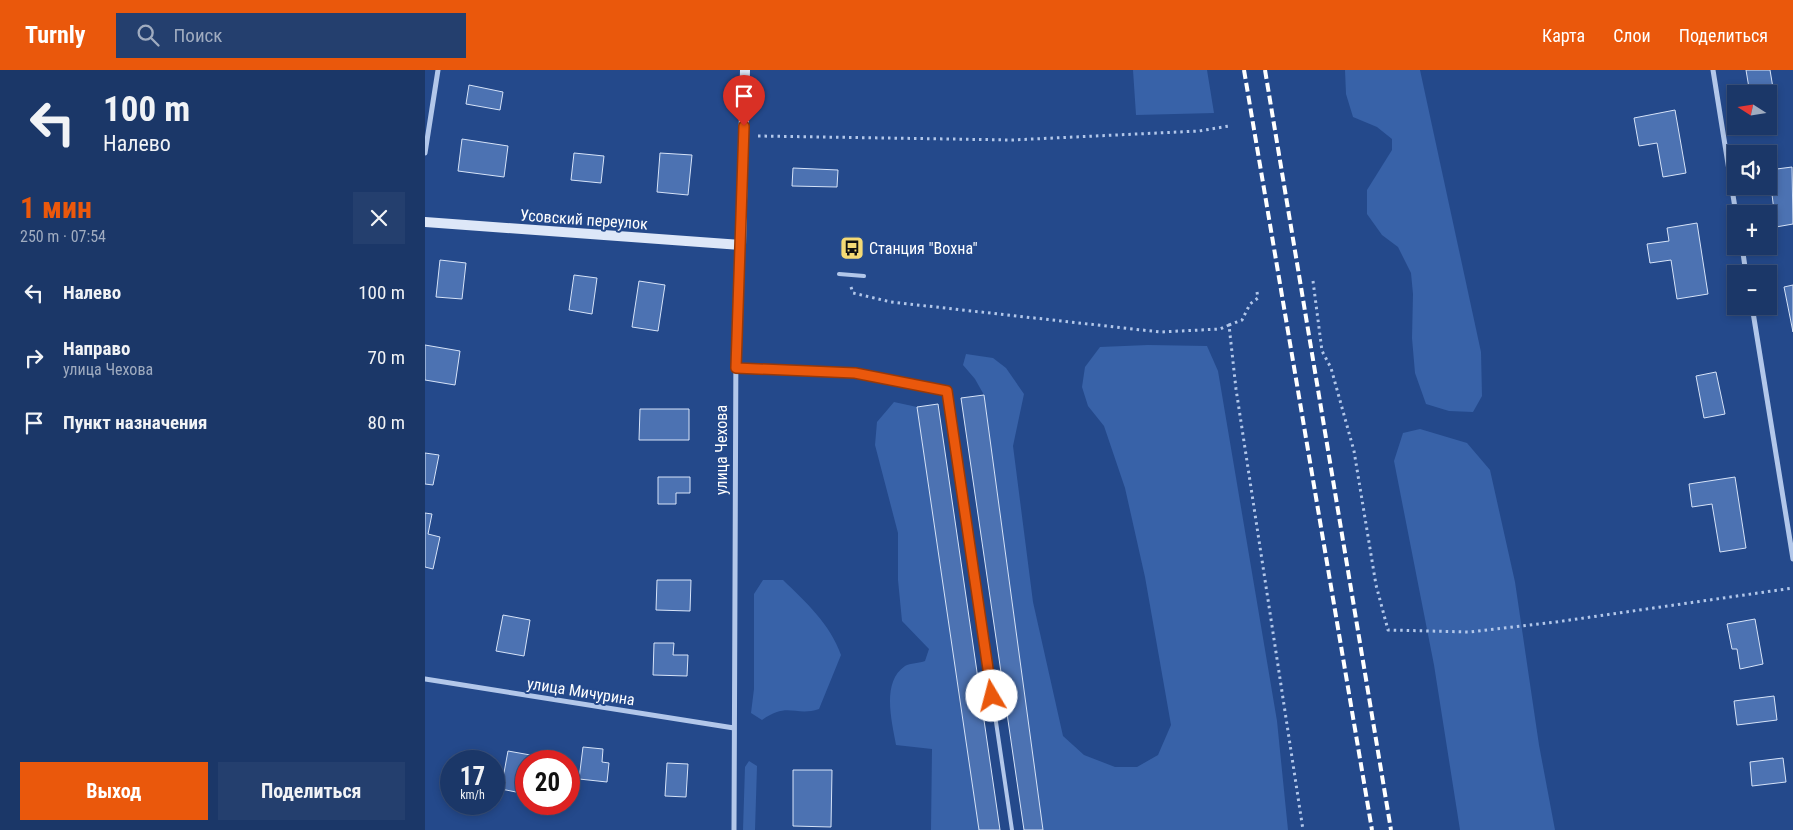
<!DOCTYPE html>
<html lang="ru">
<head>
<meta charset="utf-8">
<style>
	body { margin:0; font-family:"Roboto Condensed",sans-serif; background:#243f6e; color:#f1f3f6; height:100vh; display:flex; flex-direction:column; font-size:19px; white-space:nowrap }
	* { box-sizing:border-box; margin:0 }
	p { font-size:16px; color:#a0acc0 }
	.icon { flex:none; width:28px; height:28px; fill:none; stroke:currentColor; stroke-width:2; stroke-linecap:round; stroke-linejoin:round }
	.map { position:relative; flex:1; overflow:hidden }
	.sheet { display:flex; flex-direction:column; background:#1b3768; width:425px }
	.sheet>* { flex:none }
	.banner { background:#1b3768; color:#f1f3f6; overflow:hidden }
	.needle { width:32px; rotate:282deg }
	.controls { position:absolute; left:1302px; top:15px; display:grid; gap:10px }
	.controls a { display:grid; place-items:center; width:50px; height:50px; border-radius:0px; background:#1b3768; box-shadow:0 2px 8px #0003,0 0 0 1px #39517c; font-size:25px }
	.speed { position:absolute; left:15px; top:680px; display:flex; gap:10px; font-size:25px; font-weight:700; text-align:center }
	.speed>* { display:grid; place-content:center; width:65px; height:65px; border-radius:50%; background:#1b3768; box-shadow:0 2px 8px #0003,0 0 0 1px #39517c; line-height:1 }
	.speed small { font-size:12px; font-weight:400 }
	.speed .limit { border:8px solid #d22; background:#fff; color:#111 }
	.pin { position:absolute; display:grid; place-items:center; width:42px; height:42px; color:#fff; margin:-51px -21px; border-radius:50% 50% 50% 0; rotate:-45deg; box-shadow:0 0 5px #0007 }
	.pin .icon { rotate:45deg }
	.me { position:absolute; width:55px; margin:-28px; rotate:352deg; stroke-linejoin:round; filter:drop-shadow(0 0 4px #0008) }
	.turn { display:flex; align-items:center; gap:18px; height:105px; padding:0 20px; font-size:22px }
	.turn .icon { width:65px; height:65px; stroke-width:2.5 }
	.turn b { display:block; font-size:35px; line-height:42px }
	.round { display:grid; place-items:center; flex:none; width:52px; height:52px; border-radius:0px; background:#243f6e }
	.overview { display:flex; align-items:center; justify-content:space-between; height:85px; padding:0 20px }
	h1 { font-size:30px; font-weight:700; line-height:38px; color:#ea580c }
	.primary-button { display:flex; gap:10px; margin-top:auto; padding:10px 20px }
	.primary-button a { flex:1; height:58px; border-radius:0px; background:#ea580c; color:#fff; font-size:20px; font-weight:700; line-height:58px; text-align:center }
	.primary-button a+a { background:#243f6e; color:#f1f3f6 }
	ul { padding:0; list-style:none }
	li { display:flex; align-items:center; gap:15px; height:65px; padding:0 20px }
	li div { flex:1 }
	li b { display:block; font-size:19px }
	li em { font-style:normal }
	header { display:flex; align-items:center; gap:30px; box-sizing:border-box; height:70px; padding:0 25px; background:#ea580c; color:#fff }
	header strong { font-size:24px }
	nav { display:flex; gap:28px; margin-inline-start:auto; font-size:18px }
	.search { width:350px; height:45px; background:#243f6e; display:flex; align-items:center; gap:12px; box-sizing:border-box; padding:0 18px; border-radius:0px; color:#a0acc0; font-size:19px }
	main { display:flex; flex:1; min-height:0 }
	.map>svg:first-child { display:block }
	.green { fill:#3862a8 }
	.building { fill:#4c72b2; stroke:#d6e3f8 }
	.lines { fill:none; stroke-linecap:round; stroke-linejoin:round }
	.path { stroke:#b2c7ea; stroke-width:3; stroke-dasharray:2.5 4; stroke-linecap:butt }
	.lane { stroke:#b2c7ea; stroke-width:4 }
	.street { stroke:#b2c7ea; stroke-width:5 }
	.secondary { stroke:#dde7f8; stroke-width:10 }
	.rail { stroke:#fff; stroke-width:4; stroke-dasharray:9 4; stroke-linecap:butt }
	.route-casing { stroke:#983908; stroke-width:12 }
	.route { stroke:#ea580c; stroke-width:9 }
	.labels { text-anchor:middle; stroke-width:4; stroke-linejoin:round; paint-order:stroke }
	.street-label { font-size:16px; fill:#fff; stroke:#24498b }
	.poi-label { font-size:16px; fill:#fff; stroke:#24498b; text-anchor:start }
</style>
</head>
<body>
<header>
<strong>Turnly</strong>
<div class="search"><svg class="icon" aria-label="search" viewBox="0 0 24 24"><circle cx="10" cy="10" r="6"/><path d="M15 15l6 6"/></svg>Поиск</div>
<nav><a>Карта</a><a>Слои</a><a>Поделиться</a></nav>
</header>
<main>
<section class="sheet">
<div class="banner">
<div class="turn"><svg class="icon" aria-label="left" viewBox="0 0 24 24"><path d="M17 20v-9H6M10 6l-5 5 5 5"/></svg><div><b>100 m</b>Налево</div></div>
</div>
<div class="overview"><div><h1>1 мин</h1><p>250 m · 07:54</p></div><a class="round"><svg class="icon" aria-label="close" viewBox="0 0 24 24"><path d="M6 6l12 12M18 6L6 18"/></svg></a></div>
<ul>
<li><svg class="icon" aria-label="left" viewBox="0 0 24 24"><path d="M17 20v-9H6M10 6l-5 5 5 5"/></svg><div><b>Налево</b></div><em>100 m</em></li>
<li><svg class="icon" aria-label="right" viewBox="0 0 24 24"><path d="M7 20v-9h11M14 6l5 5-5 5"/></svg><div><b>Направо</b><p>улица Чехова</p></div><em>70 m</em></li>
<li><svg class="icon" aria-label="arrive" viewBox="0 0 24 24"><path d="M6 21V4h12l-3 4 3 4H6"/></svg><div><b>Пункт назначения</b></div><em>80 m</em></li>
</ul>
<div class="primary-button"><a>Выход</a><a>Поделиться</a></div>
</section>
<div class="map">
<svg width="1368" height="760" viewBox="0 0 1368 760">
	<rect width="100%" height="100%" fill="#24498b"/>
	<!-- green -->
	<path class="green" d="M 708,0 L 782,0 L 789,43 L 711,45 Z
		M 920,0 L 995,0 L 1056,282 L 1057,326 L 1048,342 L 1024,341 L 1001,334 L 990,303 L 987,268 L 988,224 L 986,203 L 973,177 L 957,165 L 942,144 L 942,120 L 967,80 L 967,69 L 952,57 L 928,47 L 921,24 Z
		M 723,275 L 782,276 L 793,301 L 852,651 L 863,760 L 618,760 L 559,325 L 550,309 L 538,295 L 541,284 L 568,288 L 581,298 L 599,324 L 588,376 L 608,532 L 638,666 L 659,685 L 690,697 L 712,697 L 733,685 L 746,655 L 720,507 L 700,418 L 679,356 L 663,336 L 657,317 L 660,297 L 675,277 Z
		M 469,332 L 492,337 L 554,760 L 506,760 L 507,679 L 471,675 C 467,652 456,612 480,596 C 485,593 495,593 500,591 L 504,579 L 477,551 L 473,510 L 473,463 L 450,375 L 452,352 Z
		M 995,359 L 1042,373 L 1065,400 L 1090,512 L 1114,675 L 1130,760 L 1035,760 L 1009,595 L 969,391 L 978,363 Z
		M 338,510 L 358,510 C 381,532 405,554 416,585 L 394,639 C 370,647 363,631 337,650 L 326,643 L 329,619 L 329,524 Z
		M 324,691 L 332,696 L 330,760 L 318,760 L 320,697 Z"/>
	<!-- building -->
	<path class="building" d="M 1321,0 L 1345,0 L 1349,24 L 1325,24 Z
		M 44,15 L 78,22 L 75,40 L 41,34 Z
		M 1250,40 L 1261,103 L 1238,107 L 1232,73 L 1214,76 L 1209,48 Z
		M 37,69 L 83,76 L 79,107 L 33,101 Z
		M 149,83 L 179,86 L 176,113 L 146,110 Z
		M 235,83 L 267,85 L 263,125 L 232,122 Z
		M 1367,97 L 1368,154 L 1351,157 L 1344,100 Z
		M 368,98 L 413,100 L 412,117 L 367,116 Z
		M 1272,153 L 1283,224 L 1252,229 L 1246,190 L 1225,193 L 1222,174 L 1244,171 L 1242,158 Z
		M 15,190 L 41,193 L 37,229 L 11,227 Z
		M 149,205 L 172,208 L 167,244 L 144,240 Z
		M 214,211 L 240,215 L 233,261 L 207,257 Z
		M 1368,215 L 1368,262 L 1359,217 Z
		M 0,275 L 35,281 L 30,315 L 0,310 Z
		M 1291,302 L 1300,344 L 1279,348 L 1271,306 Z
		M 559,325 L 618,760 L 599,760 L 536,328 Z
		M 513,334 L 575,760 L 554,760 L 492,337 Z
		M 215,339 L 264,339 L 264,370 L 214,370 Z
		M 0,383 L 14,385 L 8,415 L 0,414 Z
		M 233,407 L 265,407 L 265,423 L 251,423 L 251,434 L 233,434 Z
		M 1310,407 L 1321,478 L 1295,482 L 1287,434 L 1267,437 L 1264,414 Z
		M 0,443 L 7,444 L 3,464 L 15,467 L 8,499 L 0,497 Z
		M 232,510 L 266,510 L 265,541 L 231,540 Z
		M 78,545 L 105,550 L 99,586 L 71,581 Z
		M 1330,549 L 1338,594 L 1315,599 L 1312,579 L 1307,579 L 1302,554 Z
		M 229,573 L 249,573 L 248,585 L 263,585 L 262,606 L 228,605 Z
		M 1349,626 L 1352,650 L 1312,655 L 1309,631 Z
		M 158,677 L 178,679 L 177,692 L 184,693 L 182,712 L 154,709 Z
		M 83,681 L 111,686 L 110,691 L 101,691 L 101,724 L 76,719 Z
		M 1358,688 L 1361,712 L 1327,716 L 1325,692 Z
		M 242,693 L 263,694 L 261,727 L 240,726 Z
		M 368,700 L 407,700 L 406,757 L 368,756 Z"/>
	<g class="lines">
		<!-- path -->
		<path class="path" d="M 333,66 L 587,70 L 774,61 L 804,56
			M 888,211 L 897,281 L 906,298 L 929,381 L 951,515 L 963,560 L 1045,562 L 1131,552 L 1368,518
			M 426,217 L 428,223 L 466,232 L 735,262 L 795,259 L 804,255
			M 832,222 L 833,228 L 825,234 L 817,250 L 804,255 L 811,319 L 878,760"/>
		<!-- lane -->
		<path class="lane" d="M 414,204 L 439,206
			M 311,298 L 429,303 L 522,321 L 587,760"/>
		<!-- street -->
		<path class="street" d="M 1288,0 L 1311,144
			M 0,83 L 13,0
			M 1317,176 L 1321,204
			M 1327,236 L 1368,489
			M 0,609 L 309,658
			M 309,760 L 311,264 L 316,175"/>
		<!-- secondary -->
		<path class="secondary" d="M 0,152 L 316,175 L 320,0"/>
		<!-- rail -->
		<path class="rail" d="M 819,0 L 947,760
			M 840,0 L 966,760"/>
	</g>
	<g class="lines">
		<!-- route casing -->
		<g class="route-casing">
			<path id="route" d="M 319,56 L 311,298 L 430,303 L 522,321 L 567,626"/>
		</g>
		<!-- route -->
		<use href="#route" class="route"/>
	</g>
	<!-- icons -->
	<defs>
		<g id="bus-square" transform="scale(1.25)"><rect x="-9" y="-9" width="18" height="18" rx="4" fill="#f5da75" stroke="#24498b"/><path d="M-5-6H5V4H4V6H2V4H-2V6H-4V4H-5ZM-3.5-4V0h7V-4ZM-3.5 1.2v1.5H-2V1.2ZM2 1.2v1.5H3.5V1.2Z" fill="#111"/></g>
	</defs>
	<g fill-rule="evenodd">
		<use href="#bus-square" x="427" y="178"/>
	</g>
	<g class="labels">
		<!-- street labels -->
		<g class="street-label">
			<text transform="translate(159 149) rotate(4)" y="6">Усовский переулок</text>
			<text transform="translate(296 380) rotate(-90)" y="6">улица Чехова</text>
			<text transform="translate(156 621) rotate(9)" y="6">улица Мичурина</text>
		</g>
		<!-- poi labels -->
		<g class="poi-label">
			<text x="444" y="184">Станция "Вохна"</text>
		</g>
	</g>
</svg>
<div class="controls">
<a><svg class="needle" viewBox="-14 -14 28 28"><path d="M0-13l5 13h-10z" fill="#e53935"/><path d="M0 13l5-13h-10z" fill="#a0acc0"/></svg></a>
<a><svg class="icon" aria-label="sound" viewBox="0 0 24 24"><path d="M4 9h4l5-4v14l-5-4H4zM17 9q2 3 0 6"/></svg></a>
<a>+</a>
<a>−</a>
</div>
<div class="speed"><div>17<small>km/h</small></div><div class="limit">20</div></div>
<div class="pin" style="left:319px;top:56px;background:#d93025"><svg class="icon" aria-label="arrive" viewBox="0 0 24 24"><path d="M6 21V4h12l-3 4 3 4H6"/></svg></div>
<svg class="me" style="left:567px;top:626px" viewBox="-20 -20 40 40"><circle r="19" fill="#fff"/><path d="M0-13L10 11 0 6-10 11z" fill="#ea580c"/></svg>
</div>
</main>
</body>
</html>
